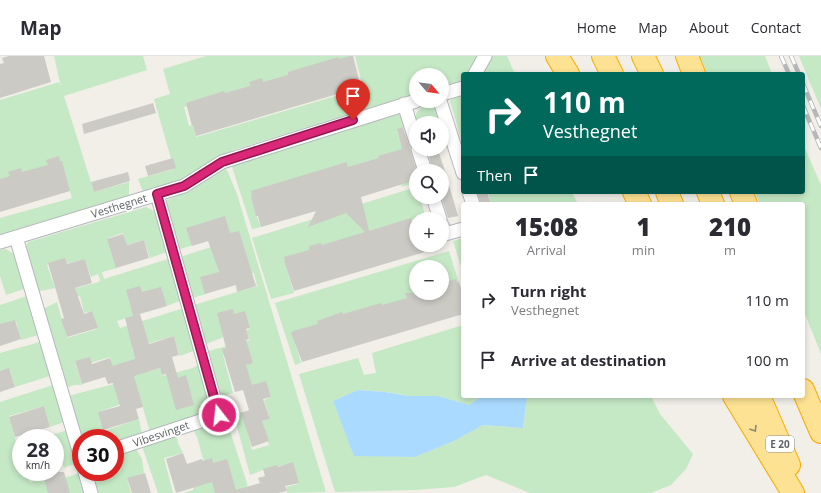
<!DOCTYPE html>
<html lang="en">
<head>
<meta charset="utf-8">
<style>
	body { margin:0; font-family:"Open Sans",sans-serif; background:#f7f7f7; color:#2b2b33; height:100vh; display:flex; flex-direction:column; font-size:15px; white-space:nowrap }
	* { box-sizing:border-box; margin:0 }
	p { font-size:13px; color:#7c7c81 }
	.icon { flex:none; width:22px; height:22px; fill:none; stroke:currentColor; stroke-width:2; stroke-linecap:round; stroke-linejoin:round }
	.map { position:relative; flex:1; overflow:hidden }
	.details { position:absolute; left:461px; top:146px; width:344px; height:196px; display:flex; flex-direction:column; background:#fff; border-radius:4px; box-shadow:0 2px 6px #0003 }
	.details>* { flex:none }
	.guide { position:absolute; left:461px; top:16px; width:344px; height:122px; border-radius:4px; box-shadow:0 2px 6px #0003; background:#00695c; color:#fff; overflow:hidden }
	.needle { width:26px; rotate:119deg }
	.buttons { position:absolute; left:409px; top:12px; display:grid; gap:8px }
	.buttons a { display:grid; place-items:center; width:40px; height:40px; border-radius:50%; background:#fff; box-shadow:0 2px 6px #0003; font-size:20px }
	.speed { position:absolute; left:12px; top:373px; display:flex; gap:8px; font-size:20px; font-weight:700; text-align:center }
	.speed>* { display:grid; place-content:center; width:52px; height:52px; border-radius:50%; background:#fff; box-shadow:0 2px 6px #0003; line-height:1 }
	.speed small { font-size:10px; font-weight:400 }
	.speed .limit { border:6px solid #d22; background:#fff; color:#111 }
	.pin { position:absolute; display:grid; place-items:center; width:34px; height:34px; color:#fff; margin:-41px -17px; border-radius:50% 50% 50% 0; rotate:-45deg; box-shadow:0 0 4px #0007 }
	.pin .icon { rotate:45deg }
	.me { position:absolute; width:44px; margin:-22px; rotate:344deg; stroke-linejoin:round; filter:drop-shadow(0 0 3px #0008) }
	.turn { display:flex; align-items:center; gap:14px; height:84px; padding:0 16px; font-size:18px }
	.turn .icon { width:52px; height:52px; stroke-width:2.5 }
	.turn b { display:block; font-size:28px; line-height:34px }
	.then { display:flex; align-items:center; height:38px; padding:0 16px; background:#0003; gap:8px; font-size:15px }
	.eta { display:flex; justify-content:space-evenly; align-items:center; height:68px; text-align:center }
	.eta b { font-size:24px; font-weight:800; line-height:28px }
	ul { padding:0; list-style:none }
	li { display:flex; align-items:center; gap:12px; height:60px; padding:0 16px }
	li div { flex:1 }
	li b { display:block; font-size:15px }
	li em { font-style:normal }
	header { display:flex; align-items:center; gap:24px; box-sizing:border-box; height:56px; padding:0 20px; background:#fff; border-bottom:1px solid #e1e1e2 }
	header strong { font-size:19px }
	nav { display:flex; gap:22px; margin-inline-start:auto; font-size:14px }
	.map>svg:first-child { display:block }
	.green { fill:#c5e8c5; fill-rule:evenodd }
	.water { fill:#aadaff }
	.building { fill:#cccac5 }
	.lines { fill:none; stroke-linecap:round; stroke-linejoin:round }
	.minor-casing { stroke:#b5b8bc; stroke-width:15 }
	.motorway-casing { stroke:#f9ab00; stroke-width:24 }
	.minor { stroke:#fff; stroke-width:13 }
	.motorway { stroke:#fde293; stroke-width:22 }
	.rail-casing { stroke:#b6b7b8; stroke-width:4.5 }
	.rail { stroke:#fff; stroke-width:3; stroke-dasharray:9; stroke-linecap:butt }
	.oneway { stroke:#8e8975 }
	.route-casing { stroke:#8e194d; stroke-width:10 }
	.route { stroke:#db2777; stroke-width:7 }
	.labels { text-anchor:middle; stroke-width:3.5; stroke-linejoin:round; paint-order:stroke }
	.shield { fill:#fff; stroke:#8f9295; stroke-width:1 }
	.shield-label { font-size:10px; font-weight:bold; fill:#5f6368 }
	.street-label { font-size:11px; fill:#5f6368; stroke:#fff }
</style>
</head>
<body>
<header>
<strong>Map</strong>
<nav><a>Home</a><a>Map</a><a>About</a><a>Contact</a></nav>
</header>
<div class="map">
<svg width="821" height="437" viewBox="0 0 821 437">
	<rect width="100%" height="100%" fill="#f1efe8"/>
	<!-- green -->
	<path class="green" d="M 54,0 L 143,0 L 147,14 L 64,40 L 94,136 L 129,126 L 129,141 L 0,181 L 0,162 L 72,142 L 61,106 L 0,124 L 0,44 L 59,26 L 61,31 Z
		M 206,0 L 478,0 L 467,18 L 463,18 L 463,24 L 453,29 L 442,31 L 442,19 L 416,19 L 416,39 L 379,49 L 233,94 L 182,124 L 144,138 L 138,123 L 174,113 L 154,43 L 170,38 L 163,13 ZM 355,0 L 363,32 L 196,81 L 193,69 L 189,70 L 184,51 Z
		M 492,0 L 507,0 L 515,18 L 482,18 Z
		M 700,0 L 765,0 L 772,18 L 707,18 Z
		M 799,0 L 821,0 L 821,53 Z
		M 463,36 L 463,90 L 450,45 Z
		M 429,48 L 438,54 L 441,62 L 422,67 L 417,67 C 413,56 419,52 429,48 Z
		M 398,58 L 405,63 L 406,70 L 397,75 L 413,127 L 402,131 L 394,98 L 251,141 L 257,161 L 261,171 L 252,173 L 231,108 Z
		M 803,88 L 821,129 L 821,298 L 803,253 L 803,148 L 760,148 L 755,136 L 803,136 Z
		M 222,112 L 227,114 L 237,138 L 326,436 L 287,437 L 286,431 L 298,428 L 293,407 L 263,414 L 250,419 L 234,359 L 242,356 L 252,394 L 269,389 L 262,365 L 270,363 L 264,344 L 271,341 L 268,332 L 263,333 L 252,332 L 241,293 L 223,299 L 233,337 L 222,340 L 208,295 L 250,284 L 246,274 L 250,273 L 245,256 L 219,264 L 224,281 L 206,288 L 194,249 L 257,230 L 254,217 L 238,221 L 231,202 L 216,207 L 219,217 L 201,223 L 206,238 L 192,242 L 180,201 L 239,182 L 238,176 L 177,194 L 165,153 L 167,144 C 190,136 202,125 222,112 Z
		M 416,131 L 416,141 L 420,141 L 426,163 L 416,163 L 416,166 L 284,205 L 294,237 L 271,243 L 252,182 Z
		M 488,136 L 572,136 L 578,148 L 491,148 Z
		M 146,151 L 154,155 L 167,196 L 150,202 L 144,184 L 126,189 L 123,177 L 108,182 L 117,212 L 102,216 L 104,223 L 168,203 L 181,245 L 174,247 L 167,250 L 161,232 L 128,241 L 133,260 L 117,265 L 120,272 L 184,252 L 196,294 L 180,300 L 174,280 L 132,292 L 137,312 L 149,309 L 151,315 L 160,312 L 162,320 L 193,312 L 200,308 L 211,344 L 209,353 L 203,359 L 150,376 L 134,321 L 133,344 L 98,356 L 104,375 L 139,363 L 142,379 L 115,387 L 115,382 L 81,382 L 68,340 L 118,327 L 110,301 L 90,307 L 88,302 L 75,306 L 82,329 L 74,329 L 66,332 L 43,253 L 57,246 L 67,282 L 97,273 L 92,255 L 84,257 L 80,240 L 76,241 L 73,233 L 99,226 L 100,223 L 98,218 L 91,221 L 85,203 L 66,208 L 64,203 L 47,209 L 55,232 L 36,236 L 24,194 L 28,186 Z
		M 463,182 L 463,217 L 453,185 Z
		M 6,193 L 14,198 L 24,233 L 6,239 L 0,220 L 0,194 Z
		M 449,195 L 459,227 L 442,232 L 442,211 L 416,211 L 416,237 L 425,237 L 292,277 L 301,307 L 295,309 L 275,247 Z
		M 27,240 L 38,279 L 21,284 L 16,265 L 0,270 L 0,249 Z
		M 463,269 L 463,340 L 482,340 L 469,349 L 438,340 L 408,340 L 385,336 L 358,334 L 333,345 L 354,399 L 415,401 L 454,385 L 483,369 L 523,372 L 527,340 L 651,340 L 660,358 L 693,398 L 686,413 L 671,429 L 651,437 L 530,437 L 486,419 L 454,431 L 414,434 L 335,436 L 299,318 L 358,302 L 364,319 L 376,317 L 372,297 Z
		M 40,286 L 50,320 L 15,331 L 10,314 L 0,317 L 0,297 Z
		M 53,329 L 64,366 L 50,371 L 44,350 L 9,360 L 15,382 L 16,389 L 21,388 L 21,416 L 27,416 L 30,426 L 45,422 L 61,423 L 80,417 L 86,437 L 0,437 L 0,346 Z
		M 224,365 L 229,372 L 247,427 L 248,437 L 183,437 L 193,434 L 195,428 L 209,424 L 197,381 L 194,375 Z
		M 68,374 L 77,407 L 64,412 L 56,387 L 55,387 L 55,382 L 41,382 Z
		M 177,380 L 178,387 L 183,397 L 164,402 L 173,437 L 158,437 L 142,390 Z
		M 136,393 L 142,403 L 144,417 L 127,423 L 131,437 L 98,437 L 92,416 L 115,416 L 115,399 Z"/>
	<!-- water -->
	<path class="water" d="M 358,334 L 385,336 L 408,340 L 438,340 L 469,349 L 482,340 L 527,340 L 523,372 L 483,369 L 454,385 L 415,401 L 354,400 L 333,345 Z"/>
	<!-- building -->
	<path class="building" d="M 9,0 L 44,0 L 51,26 L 0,42 L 0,8 L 4,7 L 2,2 Z
		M 351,0 L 353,0 L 361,31 L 196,80 L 193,69 L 192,70 L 186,47 L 224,35 L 225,37 L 250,30 L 249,26 L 262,22 L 263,26 L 288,19 L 288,16 L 318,7 L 339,1 L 339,3 Z
		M 153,47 L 156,57 L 84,78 L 82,68 Z
		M 403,71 L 417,115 L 416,124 L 361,141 L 369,175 L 411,162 L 412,166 L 416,165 L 416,189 L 437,189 L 438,192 L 294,235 L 284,205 L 285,205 L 284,201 L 309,194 L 309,190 L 321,187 L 322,189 L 365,176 L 346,157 L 308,171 L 316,155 L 261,171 L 258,160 L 256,160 L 251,141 L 252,141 L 251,135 L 347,106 L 348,111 L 379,102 L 378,100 L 402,93 L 397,73 Z
		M 439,97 L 445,115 L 433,115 L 429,101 Z
		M 59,100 L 60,105 L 62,105 L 70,135 L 0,156 L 0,123 L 10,120 L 8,116 L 21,112 L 22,116 L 48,109 L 46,104 Z
		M 173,102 L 176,112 L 148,120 L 145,110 Z
		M 445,115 L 458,160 L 448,162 L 442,143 L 442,116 Z
		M 128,116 L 130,125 L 94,136 L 91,126 Z
		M 477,136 L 487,136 L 491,148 L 481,148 Z
		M 225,160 L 230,177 L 239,175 L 256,230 L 237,236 L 236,229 L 205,238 L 200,221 L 219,216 L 208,185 L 192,190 L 186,172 Z
		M 123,178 L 127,189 L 144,184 L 149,202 L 116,212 L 107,183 Z
		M 65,202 L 67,208 L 85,203 L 92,227 L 75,232 L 84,258 L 92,255 L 98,272 L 67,281 L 61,263 L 64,262 L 48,207 Z
		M 456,223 L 457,227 L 459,226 L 463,239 L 463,258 L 302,306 L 291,277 L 293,275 L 318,268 L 317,265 L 342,256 L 343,258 L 381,247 L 382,249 L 407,242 L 405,237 L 442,237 L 442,227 Z
		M 140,230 L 142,236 L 161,231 L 167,250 L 133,260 L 126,234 Z
		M 233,253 L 234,258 L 245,255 L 250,272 L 246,273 L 249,283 L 246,284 L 253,307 L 246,309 L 252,329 L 266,325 L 271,341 L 263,343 L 270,363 L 262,365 L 269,385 L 252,391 L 241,357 L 249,354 L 243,334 L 235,336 L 222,293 L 226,292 L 217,257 Z
		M 140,258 L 149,288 L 174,280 L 179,299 L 172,301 L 178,322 L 186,319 L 194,349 L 176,354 L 166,318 L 162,319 L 160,312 L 134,320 L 143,351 L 136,353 L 139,363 L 103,374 L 98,356 L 120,350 L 113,327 L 108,328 L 105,321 L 82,328 L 75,305 L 90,301 L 92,308 L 110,302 L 113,310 L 135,303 L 125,262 Z
		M 15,264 L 21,283 L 0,290 L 0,268 Z
		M 9,312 L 15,331 L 0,336 L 0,315 Z
		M 44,350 L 50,371 L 15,381 L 9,361 Z
		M 183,397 L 187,408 L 202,403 L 203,405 L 212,402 L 213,407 L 227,403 L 236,434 L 260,427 L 258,422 L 265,420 L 263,413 L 277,409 L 278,411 L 293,406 L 299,427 L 285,430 L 287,435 L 278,437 L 215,437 L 212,426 L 176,437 L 166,403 Z
		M 42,416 L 64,416 L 70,437 L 48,437 Z
		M 145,417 L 151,437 L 132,437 L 127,422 Z"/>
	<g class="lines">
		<!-- minor casing -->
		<g class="minor-casing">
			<path id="minor" d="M 475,18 L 485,0
				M 442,38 L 463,32
				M 440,45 L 463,117
				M 404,48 L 416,86
				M 418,93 L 425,115
				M 469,136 L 473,148
				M 433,141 L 440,163
				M 442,169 L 445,178 L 463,173
				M 16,181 L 81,402
				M 0,186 L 184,130 L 222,106 L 416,45
				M 115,393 L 219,359 L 157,138
				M 85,416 L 91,437"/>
		</g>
		<!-- motorway casing -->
		<g class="motorway-casing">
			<path id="motorway" d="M 557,0 L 568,18
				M 603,0 L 612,18
				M 643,0 L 652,18
				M 687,0 L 694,18
				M 634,136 L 640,148
				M 667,136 L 672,148
				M 708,136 L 713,148
				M 741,136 L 746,148
				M 803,334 L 821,376
				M 734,340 L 793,437
				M 759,340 L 789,409"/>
		</g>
		<!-- minor -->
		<use href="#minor" class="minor"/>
		<!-- motorway -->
		<use href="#motorway" class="motorway"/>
		<!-- rail casing -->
		<g class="rail-casing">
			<path id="rail" d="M 781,0 L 789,18
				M 791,0 L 799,18
				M 803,28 L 821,70
				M 803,50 L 821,92"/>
		</g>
		<!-- rail -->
		<use href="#rail" class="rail"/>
	</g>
	<!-- one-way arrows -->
	<defs><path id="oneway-chevron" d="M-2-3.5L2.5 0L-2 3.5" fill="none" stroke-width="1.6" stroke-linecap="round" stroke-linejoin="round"/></defs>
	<use class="oneway" href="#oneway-chevron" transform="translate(754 373) rotate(58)"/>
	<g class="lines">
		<!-- route casing -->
		<g class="route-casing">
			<path id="route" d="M 219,359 L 157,138 L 184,130 L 222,106 L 353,64"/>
		</g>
		<!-- route -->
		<use href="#route" class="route"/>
	</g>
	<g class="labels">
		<!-- shield labels -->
		<rect class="shield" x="766" y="380" width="28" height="16" rx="3"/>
		<g class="shield-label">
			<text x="780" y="392">E 20</text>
		</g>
		<!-- street labels -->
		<g class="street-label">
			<text transform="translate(119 150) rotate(-17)" y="4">Vesthegnet</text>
			<text transform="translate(161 378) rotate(-19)" y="4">Vibesvinget</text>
		</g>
	</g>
</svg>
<div class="buttons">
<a><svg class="needle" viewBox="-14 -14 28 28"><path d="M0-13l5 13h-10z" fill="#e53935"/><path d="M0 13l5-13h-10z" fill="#7c7c81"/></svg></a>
<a><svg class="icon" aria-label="sound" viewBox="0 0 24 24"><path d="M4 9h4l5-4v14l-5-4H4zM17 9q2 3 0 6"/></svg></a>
<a><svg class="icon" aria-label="search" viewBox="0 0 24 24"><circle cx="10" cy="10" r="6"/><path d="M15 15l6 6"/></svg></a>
<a>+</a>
<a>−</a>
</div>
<div class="speed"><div>28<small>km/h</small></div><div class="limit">30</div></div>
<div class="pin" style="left:353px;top:64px;background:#d93025"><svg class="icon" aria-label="arrive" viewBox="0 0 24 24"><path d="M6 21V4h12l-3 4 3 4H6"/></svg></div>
<svg class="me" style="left:219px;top:359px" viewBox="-20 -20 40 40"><circle r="17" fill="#db2777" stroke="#fff" stroke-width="3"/><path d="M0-11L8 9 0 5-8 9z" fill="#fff"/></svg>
<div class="guide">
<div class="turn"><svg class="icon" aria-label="right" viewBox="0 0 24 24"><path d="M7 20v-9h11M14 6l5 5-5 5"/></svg><div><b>110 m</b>Vesthegnet</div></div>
<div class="then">Then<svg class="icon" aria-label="arrive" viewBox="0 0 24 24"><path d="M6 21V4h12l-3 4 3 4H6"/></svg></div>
</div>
<section class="details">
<div class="eta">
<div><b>15:08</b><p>Arrival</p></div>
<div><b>1</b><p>min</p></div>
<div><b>210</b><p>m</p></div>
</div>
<ul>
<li><svg class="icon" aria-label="right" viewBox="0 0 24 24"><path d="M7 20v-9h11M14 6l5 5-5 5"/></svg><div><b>Turn right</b><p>Vesthegnet</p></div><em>110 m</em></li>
<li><svg class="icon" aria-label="arrive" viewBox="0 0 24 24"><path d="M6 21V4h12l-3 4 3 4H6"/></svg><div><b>Arrive at destination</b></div><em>100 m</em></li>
</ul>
</section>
</div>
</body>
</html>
